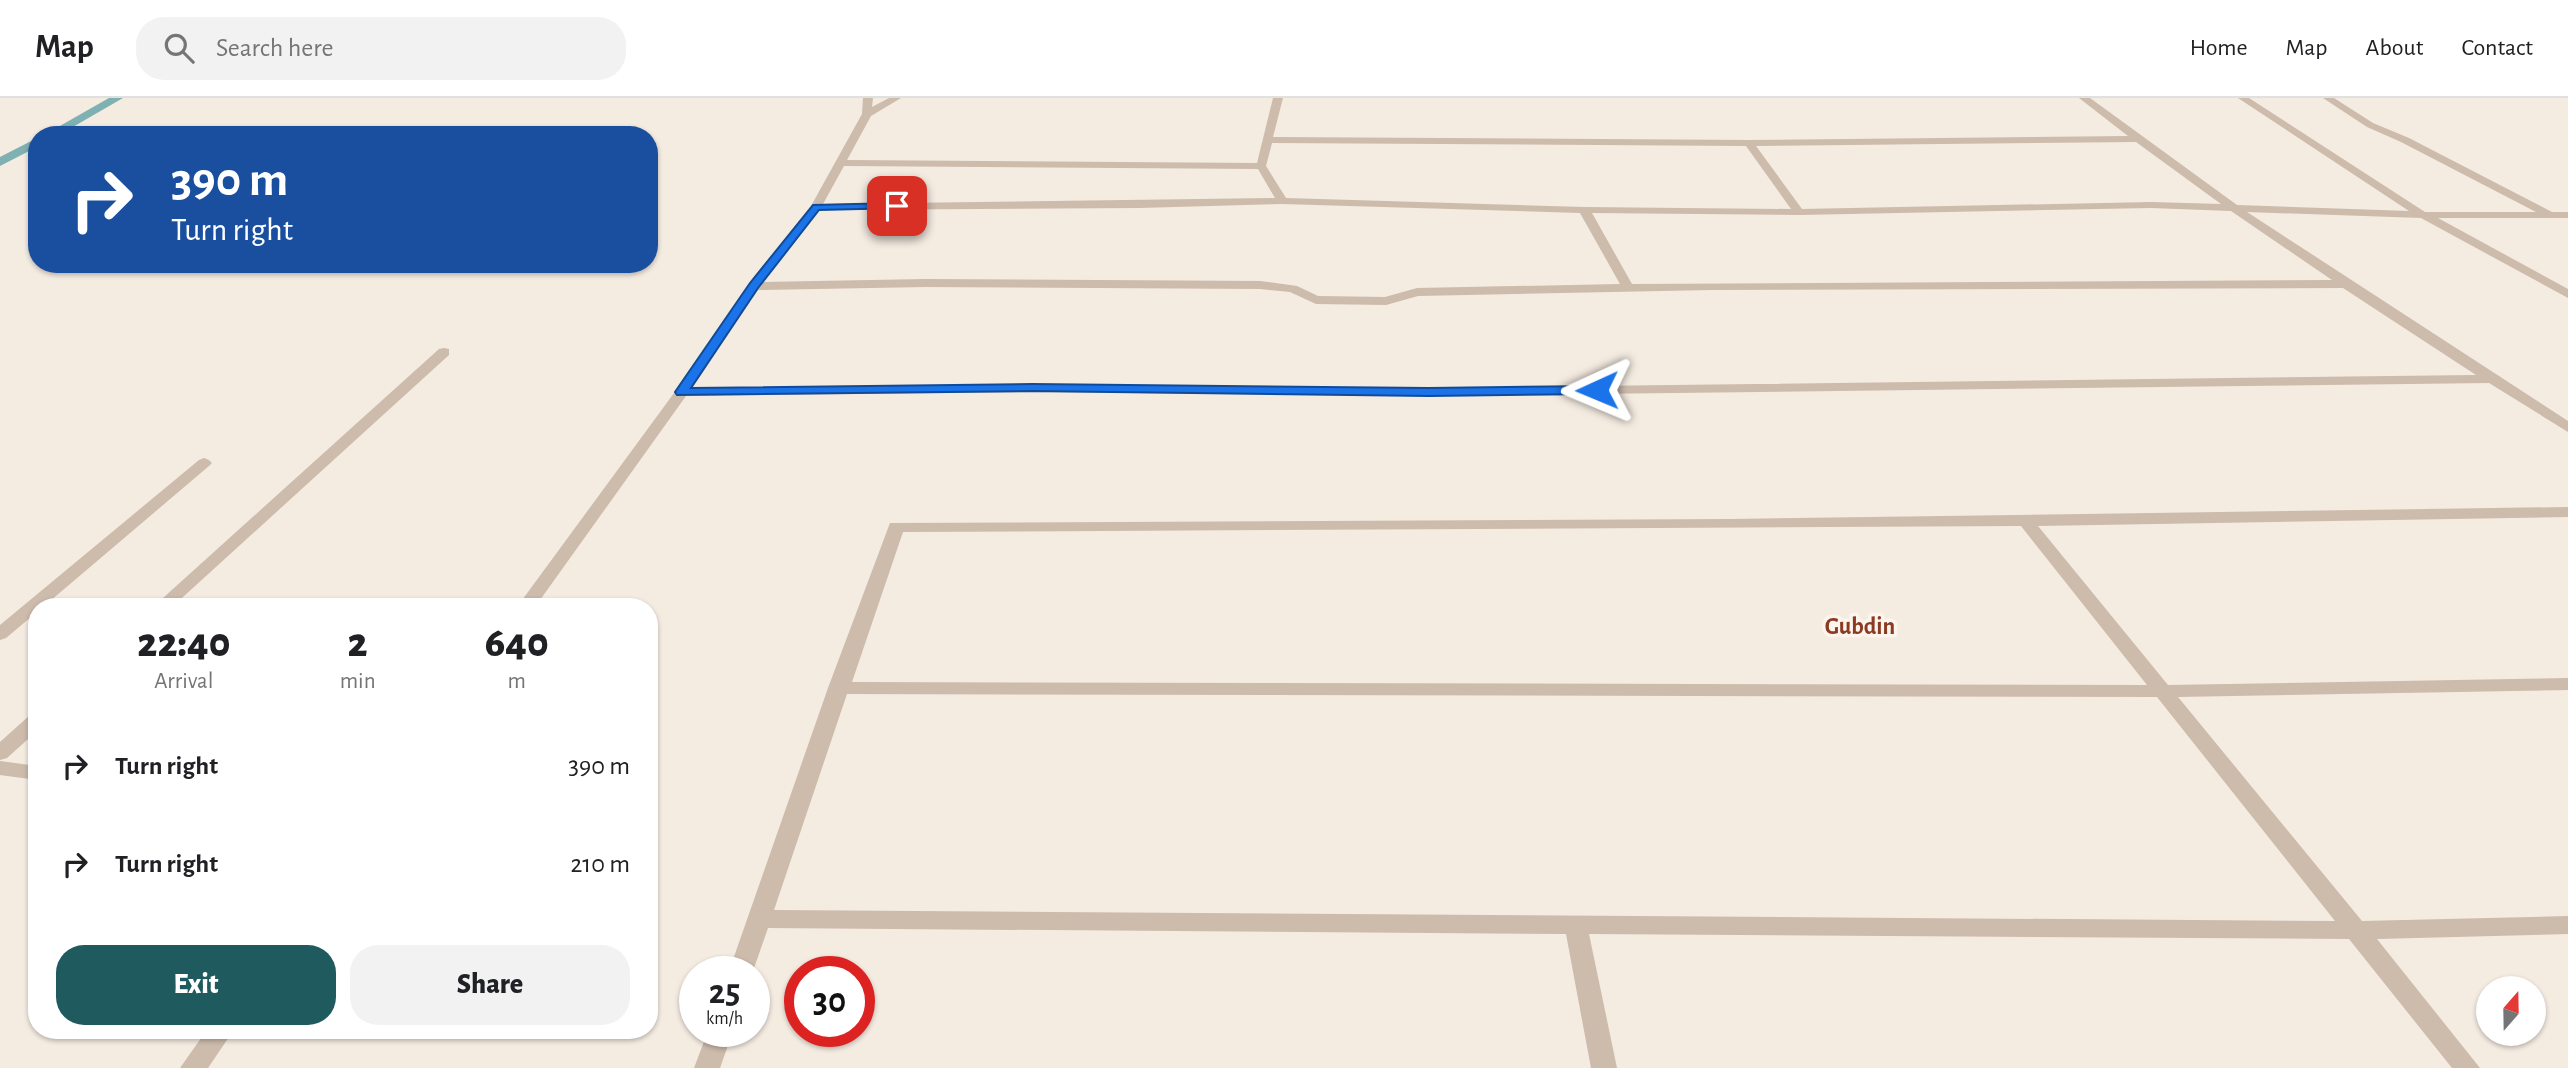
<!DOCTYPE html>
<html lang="en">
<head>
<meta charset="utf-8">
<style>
	body { margin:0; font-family:"Alegreya Sans",sans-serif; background:#f2f2f2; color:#202124; height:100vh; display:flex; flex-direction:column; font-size:26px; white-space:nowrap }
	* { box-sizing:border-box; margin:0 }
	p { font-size:23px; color:#757577 }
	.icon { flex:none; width:38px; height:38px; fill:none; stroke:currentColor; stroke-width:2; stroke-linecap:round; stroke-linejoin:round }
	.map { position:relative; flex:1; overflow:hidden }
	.panel { position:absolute; left:28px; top:500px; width:630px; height:441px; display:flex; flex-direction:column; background:#fff; border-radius:28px; box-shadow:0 2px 5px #0004 }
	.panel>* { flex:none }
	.guide { position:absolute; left:28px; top:28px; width:630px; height:147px; border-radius:28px; box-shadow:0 2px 5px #0004; background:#1a4fa0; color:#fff; overflow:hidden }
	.needle { width:46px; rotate:20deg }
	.buttons { position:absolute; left:2476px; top:878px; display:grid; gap:14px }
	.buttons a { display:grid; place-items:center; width:70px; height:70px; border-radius:50%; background:#fff; box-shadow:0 2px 5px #0004; font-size:35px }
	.speed { position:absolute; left:679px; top:858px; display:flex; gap:14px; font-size:35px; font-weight:700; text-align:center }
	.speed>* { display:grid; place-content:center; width:91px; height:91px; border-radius:50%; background:#fff; box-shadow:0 2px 5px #0004; line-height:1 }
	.speed small { font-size:18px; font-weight:400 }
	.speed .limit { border:10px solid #d22; background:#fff; color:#111 }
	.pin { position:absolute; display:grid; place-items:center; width:60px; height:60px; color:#fff; margin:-30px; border-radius:14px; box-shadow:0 4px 10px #0006 }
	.me { position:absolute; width:77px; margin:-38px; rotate:269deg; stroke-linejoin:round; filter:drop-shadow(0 0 5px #0008) }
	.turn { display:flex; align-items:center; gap:24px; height:147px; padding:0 28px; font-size:32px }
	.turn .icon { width:91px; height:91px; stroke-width:2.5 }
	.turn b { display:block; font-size:49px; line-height:60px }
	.eta { display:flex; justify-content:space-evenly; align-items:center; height:119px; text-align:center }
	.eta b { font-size:42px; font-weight:800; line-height:49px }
	.action { display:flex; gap:14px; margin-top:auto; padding:14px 28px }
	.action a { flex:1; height:80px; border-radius:28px; background:#1f5a5e; color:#fff; font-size:28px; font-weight:800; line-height:80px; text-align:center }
	.action a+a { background:#f2f2f2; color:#202124 }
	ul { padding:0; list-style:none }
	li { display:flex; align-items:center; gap:21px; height:98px; padding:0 28px }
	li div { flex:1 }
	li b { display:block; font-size:26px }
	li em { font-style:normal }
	header { display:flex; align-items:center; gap:42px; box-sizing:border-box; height:98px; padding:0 35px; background:#fff; border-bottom:2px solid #e0e0e0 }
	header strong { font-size:33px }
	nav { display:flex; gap:38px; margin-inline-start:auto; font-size:24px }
	.search { width:490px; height:63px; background:#f2f2f2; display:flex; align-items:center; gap:18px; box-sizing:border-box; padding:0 24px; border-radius:28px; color:#757577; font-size:26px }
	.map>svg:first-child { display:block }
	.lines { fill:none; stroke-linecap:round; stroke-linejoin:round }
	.canal { fill:#7fb0b2; fill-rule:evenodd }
	.minor { fill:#cdbbac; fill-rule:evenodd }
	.route { fill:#1a73e8; stroke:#114b97; stroke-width:2 }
	.labels { text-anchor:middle; stroke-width:7; stroke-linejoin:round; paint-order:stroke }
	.quarter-label { font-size:24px; font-weight:bold; fill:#8c3b22; stroke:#fbf5ee }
</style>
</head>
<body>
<header>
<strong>Map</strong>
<div class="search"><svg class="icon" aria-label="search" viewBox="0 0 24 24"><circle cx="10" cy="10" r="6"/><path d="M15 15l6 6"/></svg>Search here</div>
<nav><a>Home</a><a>Map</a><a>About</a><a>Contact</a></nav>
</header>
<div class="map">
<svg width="2568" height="970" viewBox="0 0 2568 970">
	<rect width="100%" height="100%" fill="#f4ebe1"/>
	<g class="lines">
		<!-- canal -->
		<path class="canal" d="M 109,0 L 123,0 L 59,37 L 44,37 Z
			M 37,40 L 37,49 L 0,68 L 0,59 Z"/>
		<!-- minor -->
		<path class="minor" d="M 863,0 L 873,0 L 872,9 L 889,0 L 901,0 L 871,18 L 847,62 L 1257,65 L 1273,0 L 1283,0 L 1273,39 L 1749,42 L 2128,38 L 2079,0 L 2090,0 L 2237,107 L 2409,113 L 2238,0 L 2249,0 L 2425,114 L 2536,114 L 2401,44 L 2367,29 L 2323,0 L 2334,0 L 2373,25 L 2409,40 L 2552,114 L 2568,114 L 2568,120 L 2438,120 L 2568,191 L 2568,200 L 2421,120 L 2247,114 L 2568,323 L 2568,334 L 2489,285 L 1429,298 L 1032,294 L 686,298 L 535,509 L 517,509 L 677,291 L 750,185 L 811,108 L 862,16 ZM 2136,44 L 2221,106 L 2151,104 L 1802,111 L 1756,48 ZM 1272,45 L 1746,48 L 1791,111 L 1584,109 L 1286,100 L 1266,68 ZM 844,68 L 1258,71 L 1275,100 L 823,106 ZM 1282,106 L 1580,115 L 1620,186 L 1417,190 L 1385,199 L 1318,198 L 1297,188 L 1260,183 L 925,181 L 763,184 L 819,112 L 1139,110 ZM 2151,110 L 2231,113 L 2332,182 L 1632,186 L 1592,115 L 1799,117 ZM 925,189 L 1260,191 L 1290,194 L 1316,206 L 1386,207 L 1418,198 L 1711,192 L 2343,190 L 2476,277 L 1429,290 L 1032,286 L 692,290 L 758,192 Z
			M 444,250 L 449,251 L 449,257 L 172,509 L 153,509 L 439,251 Z
			M 204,360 L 209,362 L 212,365 L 209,368 L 43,509 L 37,509 L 37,514 L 6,540 L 0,542 L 0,527 L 199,362 Z
			M 2568,409 L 2568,419 L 2038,428 L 2168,587 L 2568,580 L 2568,592 L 2178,599 L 2362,823 L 2568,818 L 2568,836 L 2377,841 L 2480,970 L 2452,970 L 2349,841 L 1589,836 L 1617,970 L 1591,970 L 1566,836 L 768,830 L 753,873 L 729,873 L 828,590 L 890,425 L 1732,421 ZM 2021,428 L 2147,587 L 852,584 L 903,434 ZM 847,596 L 2157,599 L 2335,823 L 774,812 Z
			M 37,615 L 37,633 L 7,660 L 0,662 L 0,644 L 30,617 Z
			M 0,663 L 37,668 L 37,682 L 0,677 Z
			M 206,933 L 233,933 L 208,970 L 180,970 Z
			M 708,933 L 733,933 L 720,970 L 694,970 Z"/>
	</g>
	<!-- route -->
	<path class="route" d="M 897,105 L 901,106 L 901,110 L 819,112 L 758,190 L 691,290 L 1032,286 L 1429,290 L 1597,288 L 1604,292 L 1597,296 L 1429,298 L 1032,293 L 677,297 L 675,294 L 750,185 L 813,107 Z"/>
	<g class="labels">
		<!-- quarter labels -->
		<g class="quarter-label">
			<text x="1860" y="536">Gubdin</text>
		</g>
	</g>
</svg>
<div class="buttons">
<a><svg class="needle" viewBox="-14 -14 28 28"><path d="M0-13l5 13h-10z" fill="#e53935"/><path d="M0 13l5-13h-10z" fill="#757577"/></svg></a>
</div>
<div class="speed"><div>25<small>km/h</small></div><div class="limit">30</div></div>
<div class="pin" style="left:897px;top:108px;background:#d93025"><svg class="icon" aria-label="arrive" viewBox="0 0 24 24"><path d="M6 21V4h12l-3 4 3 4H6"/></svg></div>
<svg class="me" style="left:1597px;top:292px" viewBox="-20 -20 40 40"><path d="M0-17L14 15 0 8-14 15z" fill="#1a73e8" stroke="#fff" stroke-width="4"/></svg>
<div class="guide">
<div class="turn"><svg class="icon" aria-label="right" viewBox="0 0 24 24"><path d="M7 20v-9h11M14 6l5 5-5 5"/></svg><div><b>390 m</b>Turn right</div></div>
</div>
<section class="panel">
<div class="eta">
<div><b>22:40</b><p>Arrival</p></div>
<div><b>2</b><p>min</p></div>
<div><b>640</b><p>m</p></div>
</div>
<ul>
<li><svg class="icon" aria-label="right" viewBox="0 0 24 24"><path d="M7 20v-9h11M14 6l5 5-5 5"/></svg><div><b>Turn right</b></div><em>390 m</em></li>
<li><svg class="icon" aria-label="right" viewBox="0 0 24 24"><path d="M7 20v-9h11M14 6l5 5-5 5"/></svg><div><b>Turn right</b></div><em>210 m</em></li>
</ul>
<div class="action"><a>Exit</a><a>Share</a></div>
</section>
</div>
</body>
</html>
